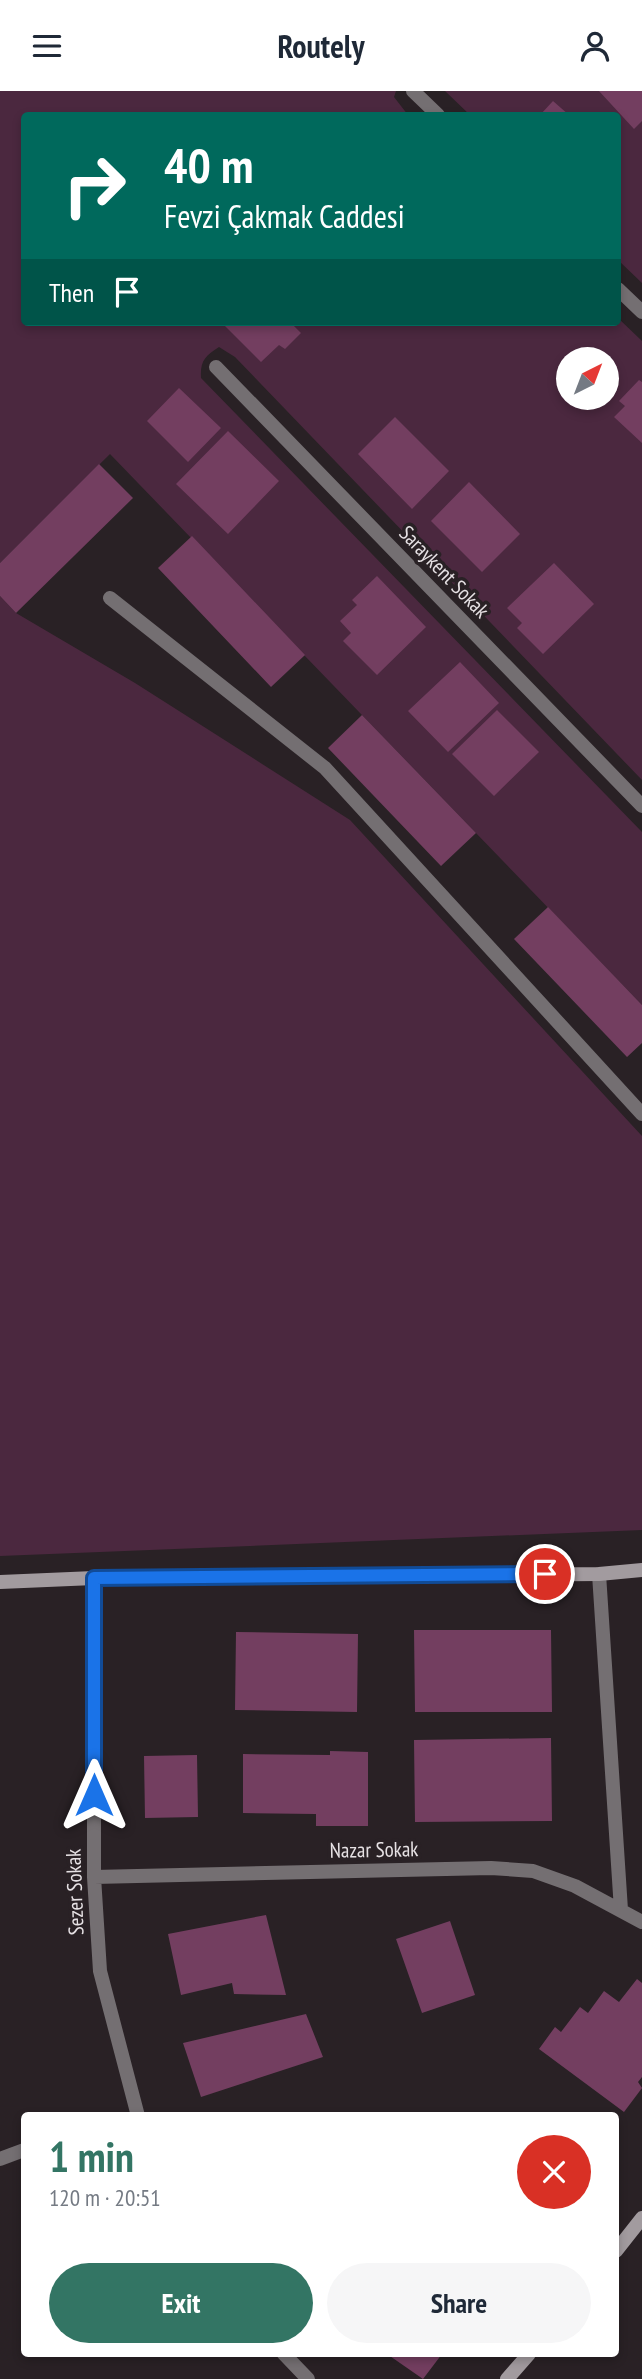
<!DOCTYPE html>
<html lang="en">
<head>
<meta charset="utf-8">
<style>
	body { margin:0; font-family:"PT Sans Narrow",sans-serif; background:#f6f6f7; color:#1f2937; height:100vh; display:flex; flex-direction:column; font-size:26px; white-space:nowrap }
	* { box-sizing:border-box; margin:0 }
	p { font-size:23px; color:#747a83 }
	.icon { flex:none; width:38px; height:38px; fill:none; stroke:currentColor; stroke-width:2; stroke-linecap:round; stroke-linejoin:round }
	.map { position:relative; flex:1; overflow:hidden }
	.details { position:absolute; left:21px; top:2021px; width:598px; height:245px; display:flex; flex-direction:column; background:#fff; border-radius:7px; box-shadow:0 4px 10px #0003 }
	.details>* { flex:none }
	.hud { position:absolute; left:21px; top:21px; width:600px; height:214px; border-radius:7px; box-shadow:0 4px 10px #0003; background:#00695c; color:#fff; overflow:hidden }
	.needle { width:46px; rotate:42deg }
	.controls { position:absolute; left:556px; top:256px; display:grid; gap:14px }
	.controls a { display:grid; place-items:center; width:63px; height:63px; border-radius:50%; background:#fff; box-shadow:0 4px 10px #0003; font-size:35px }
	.pin { position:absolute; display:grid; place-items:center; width:60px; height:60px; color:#fff; margin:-30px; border:4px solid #fff; border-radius:50%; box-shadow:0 2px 7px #0007 }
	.me { position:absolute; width:77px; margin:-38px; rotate:0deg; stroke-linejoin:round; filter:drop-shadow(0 0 5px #0008) }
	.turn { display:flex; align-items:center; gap:24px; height:147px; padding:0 28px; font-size:32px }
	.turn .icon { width:91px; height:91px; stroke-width:2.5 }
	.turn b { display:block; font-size:49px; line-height:60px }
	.then { display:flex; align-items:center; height:66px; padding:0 28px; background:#0003; gap:14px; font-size:26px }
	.round { display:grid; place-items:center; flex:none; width:74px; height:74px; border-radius:37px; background:#f6f6f7 }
	.summary { display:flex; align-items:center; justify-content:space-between; height:119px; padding:0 28px }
	h1 { font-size:42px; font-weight:700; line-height:52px; color:#337564 }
	.action { display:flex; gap:14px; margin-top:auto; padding:14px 28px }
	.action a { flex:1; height:80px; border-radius:42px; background:#337564; color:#fff; font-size:28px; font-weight:700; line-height:80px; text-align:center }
	.action a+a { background:#f6f6f7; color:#1f2937 }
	header { display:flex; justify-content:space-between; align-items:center; height:91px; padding:0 28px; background:#fff; font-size:32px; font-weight:700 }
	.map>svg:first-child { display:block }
	.green { fill:#4b283f; fill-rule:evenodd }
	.building { fill:#733e60 }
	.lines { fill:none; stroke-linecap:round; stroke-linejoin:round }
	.street { stroke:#746f72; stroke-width:14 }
	.secondary { stroke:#a29b9f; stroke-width:14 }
	.route-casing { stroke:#114b97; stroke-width:18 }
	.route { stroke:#1a73e8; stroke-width:12 }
	.labels { text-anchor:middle; stroke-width:7; stroke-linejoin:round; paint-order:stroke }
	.street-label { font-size:21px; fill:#e6e1e4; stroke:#292125 }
</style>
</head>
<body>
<header><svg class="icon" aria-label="menu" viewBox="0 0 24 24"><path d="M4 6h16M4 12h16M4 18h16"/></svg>Routely<svg class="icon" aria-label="person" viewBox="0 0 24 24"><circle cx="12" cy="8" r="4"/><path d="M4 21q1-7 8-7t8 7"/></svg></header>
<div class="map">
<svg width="642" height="2288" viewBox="0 0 642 2288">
	<rect width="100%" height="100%" fill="#292125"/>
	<!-- green -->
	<path class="green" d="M 0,0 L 396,0 L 394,6 L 408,24 L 24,24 L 24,231 L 618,231 L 618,227 L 642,250 L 642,689 L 235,266 L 219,256 C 205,265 200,270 201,287 L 642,741 L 642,914 L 110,363 L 0,472 ZM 569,268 L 607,268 L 607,306 L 569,306 Z
		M 445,0 L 642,0 L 642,192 L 618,169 L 618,24 L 470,24 Z
		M 0,505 L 16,522 L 135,592 L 350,729 L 642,1045 L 642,1439 L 0,1465 Z"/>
	<!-- building -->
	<path class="building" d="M 599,0 L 642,0 L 642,30 L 634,38 Z
		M 553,10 L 569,24 L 540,24 Z
		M 221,231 L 290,231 L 301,242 L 285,258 L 279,254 L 261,271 Z
		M 639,289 L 642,291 L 642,352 L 614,326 L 625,315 L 619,310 Z
		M 179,297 L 221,337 L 188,371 L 147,330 Z
		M 395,326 L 449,380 L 412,418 L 358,363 Z
		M 228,340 L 279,390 L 228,443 L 176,393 Z
		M 99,373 L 133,407 L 16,522 L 0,505 L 0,472 Z
		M 469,391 L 520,443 L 482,481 L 431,430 Z
		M 192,445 L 305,564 L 271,596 L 158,477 Z
		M 554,472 L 594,513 L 543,563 L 517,537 L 522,532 L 507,517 Z
		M 377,485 L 426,536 L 377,584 L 343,550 L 351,542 L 340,530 L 357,514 L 352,509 Z
		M 460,571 L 499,612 L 448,661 L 408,620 Z
		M 497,619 L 539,661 L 494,705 L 452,663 Z
		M 362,624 L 476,742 L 441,775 L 328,657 Z
		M 548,816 L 642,914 L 642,952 L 627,966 L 514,848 Z
		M 414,1539 L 551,1539 L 552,1621 L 415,1621 Z
		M 236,1541 L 358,1543 L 357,1621 L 235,1619 Z
		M 551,1647 L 552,1730 L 415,1731 L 414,1649 Z
		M 330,1660 L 368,1661 L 368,1735 L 316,1735 L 316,1723 L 243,1722 L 243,1663 L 330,1664 Z
		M 197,1664 L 198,1726 L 145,1727 L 144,1665 Z
		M 266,1824 L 286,1904 L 234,1903 L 232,1892 L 181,1904 L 168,1843 Z
		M 450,1830 L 475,1904 L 422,1922 L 396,1848 Z
		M 637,1888 L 642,1892 L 642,1986 L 638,1991 L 642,1997 L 624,2021 L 539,1958 L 555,1936 L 561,1941 L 580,1916 L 588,1922 L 604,1900 L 619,1911 Z
		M 306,1923 L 323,1966 L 201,2006 L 183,1952 Z
		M 387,2263 L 442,2263 L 423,2288 Z"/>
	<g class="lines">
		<!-- street -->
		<path class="street" d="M 413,0 L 438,24
			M 618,198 L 642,221
			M 216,276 L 642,715
			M 110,507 L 325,677 L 642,1023
			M 599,1483 L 621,1819
			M 94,1487 L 94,1786 L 100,1880 L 138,2025
			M 94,1786 L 491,1777 L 533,1780 L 575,1795 L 642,1831
			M 0,2068 L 24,2059
			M 284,2263 L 308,2288"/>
		<!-- secondary -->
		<path class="secondary" d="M 0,1491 L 94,1487 L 599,1483 L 642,1479
			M 616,2160 L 642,2127
			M 507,2288 L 529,2263"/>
	</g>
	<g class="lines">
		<!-- route casing -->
		<g class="route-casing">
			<path id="route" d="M 94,1704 L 94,1487 L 545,1483"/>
		</g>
		<!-- route -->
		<use href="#route" class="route"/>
	</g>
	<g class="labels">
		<!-- street labels -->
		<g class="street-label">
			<text transform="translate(444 481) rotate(46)" y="7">Saraykent Sokak</text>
			<text transform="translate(374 1759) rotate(-1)" y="7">Nazar Sokak</text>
			<text transform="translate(75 1801) rotate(-92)" y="7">Sezer Sokak</text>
		</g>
	</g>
</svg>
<div class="controls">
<a><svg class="needle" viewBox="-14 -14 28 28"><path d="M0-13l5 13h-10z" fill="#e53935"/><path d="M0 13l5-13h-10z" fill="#747a83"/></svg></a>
</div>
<div class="pin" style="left:545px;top:1483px;background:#d93025"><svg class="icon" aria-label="arrive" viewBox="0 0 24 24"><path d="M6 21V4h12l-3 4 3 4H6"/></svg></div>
<svg class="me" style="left:94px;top:1704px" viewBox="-20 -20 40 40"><path d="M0-17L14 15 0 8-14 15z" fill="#1a73e8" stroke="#fff" stroke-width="4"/></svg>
<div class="hud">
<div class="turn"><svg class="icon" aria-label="right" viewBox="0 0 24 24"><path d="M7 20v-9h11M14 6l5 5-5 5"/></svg><div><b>40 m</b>Fevzi Çakmak Caddesi</div></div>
<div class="then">Then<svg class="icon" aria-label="arrive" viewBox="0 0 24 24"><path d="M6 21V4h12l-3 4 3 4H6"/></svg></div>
</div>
<section class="details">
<div class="summary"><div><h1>1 min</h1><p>120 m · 20:51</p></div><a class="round" style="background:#d93025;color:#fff"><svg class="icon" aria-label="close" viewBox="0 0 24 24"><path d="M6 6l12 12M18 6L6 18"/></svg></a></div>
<div class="action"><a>Exit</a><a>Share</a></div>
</section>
</div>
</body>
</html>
